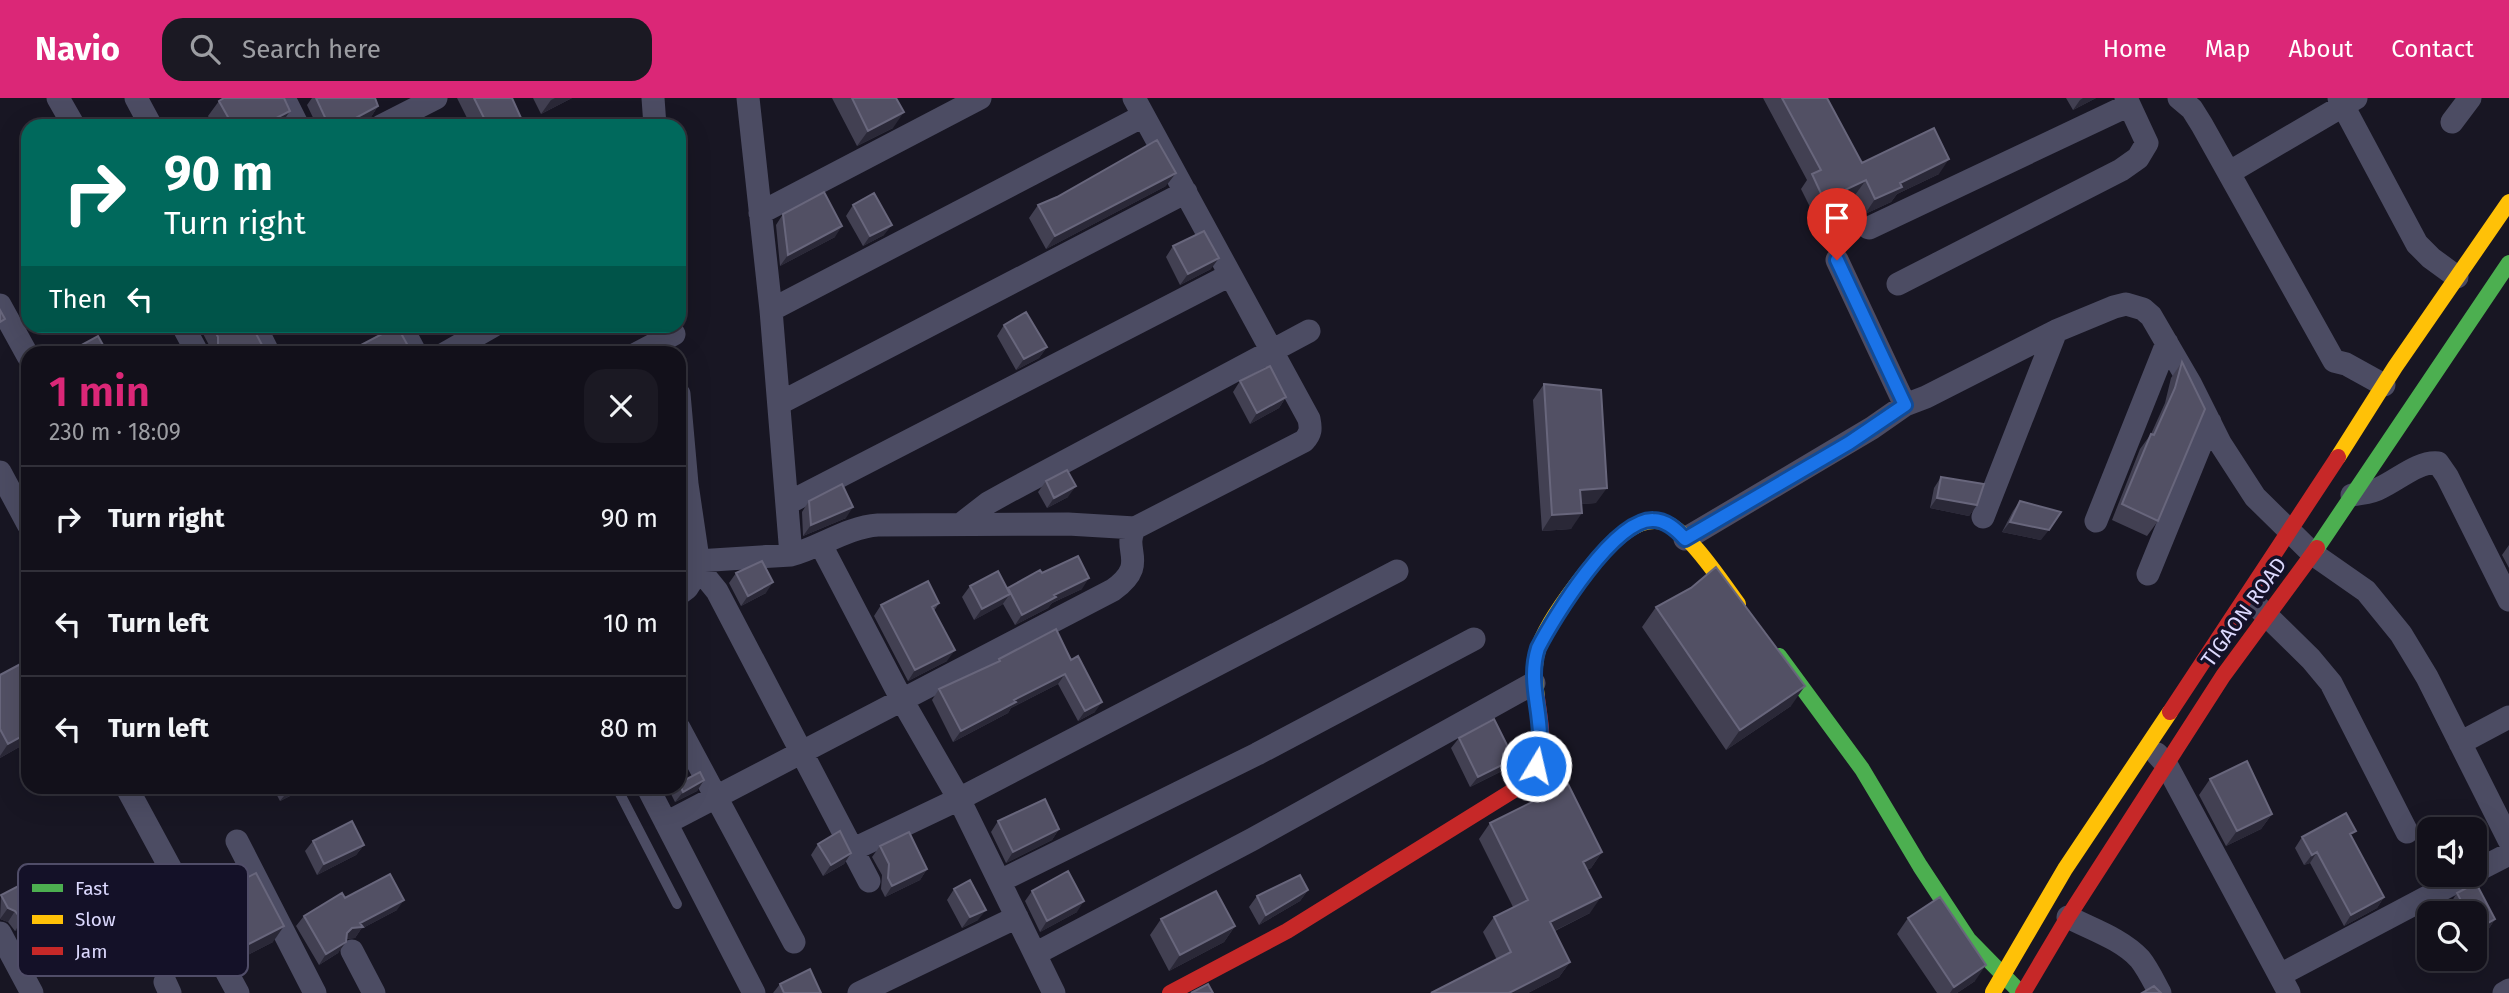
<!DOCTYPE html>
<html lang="en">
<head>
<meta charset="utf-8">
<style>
	body { margin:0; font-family:"Fira Sans",sans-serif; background:#1b1923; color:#f1f3f6; height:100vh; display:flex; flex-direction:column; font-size:26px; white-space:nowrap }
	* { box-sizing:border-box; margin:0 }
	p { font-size:23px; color:#9c9da2 }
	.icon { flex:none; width:38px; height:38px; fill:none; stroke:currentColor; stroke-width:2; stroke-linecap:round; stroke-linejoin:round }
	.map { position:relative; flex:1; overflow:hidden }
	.drawer { position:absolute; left:21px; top:248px; width:665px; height:448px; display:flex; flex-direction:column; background:#12101a; border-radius:21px; box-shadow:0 7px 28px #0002,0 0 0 2px #313039 }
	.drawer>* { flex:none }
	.guide { position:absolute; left:21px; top:21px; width:665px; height:214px; border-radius:21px; box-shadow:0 7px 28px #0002,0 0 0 2px #313039; background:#00695c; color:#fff; overflow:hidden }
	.fabs { position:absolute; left:2417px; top:719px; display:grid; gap:14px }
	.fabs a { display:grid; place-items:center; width:70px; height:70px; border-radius:14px; background:#12101a; box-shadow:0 7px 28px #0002,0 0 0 2px #313039; font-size:35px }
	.pin { position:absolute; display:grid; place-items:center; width:60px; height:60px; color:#fff; margin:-72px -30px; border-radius:50% 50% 50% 0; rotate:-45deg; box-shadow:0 0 7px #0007 }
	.pin .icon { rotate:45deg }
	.me { position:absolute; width:77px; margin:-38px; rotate:9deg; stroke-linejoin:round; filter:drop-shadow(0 0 5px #0008) }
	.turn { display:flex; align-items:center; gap:24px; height:147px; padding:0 28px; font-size:32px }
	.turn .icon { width:91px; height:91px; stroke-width:2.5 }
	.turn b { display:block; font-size:49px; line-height:60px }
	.then { display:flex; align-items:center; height:66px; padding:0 28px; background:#0003; gap:14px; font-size:26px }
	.round { display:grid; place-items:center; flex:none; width:74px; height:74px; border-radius:21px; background:#1b1923 }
	.summary { display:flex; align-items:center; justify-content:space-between; height:119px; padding:0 28px }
	h1 { font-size:42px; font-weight:600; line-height:52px; color:#db2777 }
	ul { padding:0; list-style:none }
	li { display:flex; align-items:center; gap:21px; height:105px; padding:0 28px; border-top:2px solid #313039 }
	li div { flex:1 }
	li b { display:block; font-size:26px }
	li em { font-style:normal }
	header { display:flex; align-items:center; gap:42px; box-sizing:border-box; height:98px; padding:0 35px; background:#db2777; color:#fff }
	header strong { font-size:33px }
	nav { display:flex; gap:38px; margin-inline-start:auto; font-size:24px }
	.search { width:490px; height:63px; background:#1b1923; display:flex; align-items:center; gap:18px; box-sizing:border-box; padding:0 24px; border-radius:21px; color:#9c9da2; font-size:26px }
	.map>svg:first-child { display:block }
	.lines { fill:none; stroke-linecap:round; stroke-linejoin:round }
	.lane { stroke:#4c4c63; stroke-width:10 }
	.street { stroke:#4c4c63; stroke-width:23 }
	.fast { stroke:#4caf50; stroke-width:16 }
	.slow { stroke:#ffc107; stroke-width:16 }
	.jam { stroke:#c62828; stroke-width:16 }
	.wall { fill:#424052 }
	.shaded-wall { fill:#2a2837 }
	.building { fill:#525064; stroke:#68667c; stroke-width:2 }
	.route-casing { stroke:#114b97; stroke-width:18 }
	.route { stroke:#1a73e8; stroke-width:12 }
	.labels { text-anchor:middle; stroke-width:7; stroke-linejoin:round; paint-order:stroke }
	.street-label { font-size:21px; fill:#dcd9fe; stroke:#141128 }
	.key { fill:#141128; stroke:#504d68; stroke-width:2 }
	.key-label { font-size:19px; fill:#dcd9fe }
</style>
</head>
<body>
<header>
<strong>Navio</strong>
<div class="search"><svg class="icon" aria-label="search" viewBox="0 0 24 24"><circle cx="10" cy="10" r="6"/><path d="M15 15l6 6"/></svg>Search here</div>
<nav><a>Home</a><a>Map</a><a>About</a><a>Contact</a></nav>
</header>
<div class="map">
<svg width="2509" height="895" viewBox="0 0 2509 895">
	<rect width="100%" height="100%" fill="#181623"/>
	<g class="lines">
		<!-- lane -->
		<path class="lane" d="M 617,690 L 677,806"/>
		<!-- street -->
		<path class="street" d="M 58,0 L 74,28
			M 136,0 L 151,28
			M 284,0 L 298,28
			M 653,0 L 655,28
			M 748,0 L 771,212 L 791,457
			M 2179,0 L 2192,11 L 2202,27 L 2334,263 L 2346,266 L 2384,287
			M 2339,0 L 2417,146 L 2431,160 L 2457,179
			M 2452,24 L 2470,0
			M 381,28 L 436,0
			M 2230,74 L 2356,0
			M 760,115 L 980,0
			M 1869,130 L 2129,7
			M 1837,162 L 1905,307 L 1926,299 L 2056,233 L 2114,209 L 2126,206 L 2143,211 L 2151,218 L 2190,285 L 2220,345 L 2255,399 L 2313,456 L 2366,493 L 2401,536 L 2427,579 L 2509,742
			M 1898,186 L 2121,72 L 2138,60 L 2147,45 L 2126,0
			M 0,207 L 28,258
			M 771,212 L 1143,18
			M 183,228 L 198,256
			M 255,228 L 269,256
			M 401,228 L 416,256
			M 444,256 L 493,228
			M 636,256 L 674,236
			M 679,296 L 687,386 L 697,454 L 696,476 L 687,490 L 679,496
			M 780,305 L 1186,94
			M 0,374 L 28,426
			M 2352,397 C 2362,395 2372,395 2380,390 C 2398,382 2418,363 2438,365 L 2447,378 L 2509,502
			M 788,405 L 1230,177
			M 1983,419 L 2056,233
			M 2096,423 L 2167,245
			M 961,426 L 988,405 L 1006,395 L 1309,233
			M 1685,441 L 1872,330 L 1905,307
			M 821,447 L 902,602 L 959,701 L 1054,895
			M 697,463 L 791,457 C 821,449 847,429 878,427 L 1068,426 L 1135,430
			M 696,476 L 704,477 L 717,493 L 869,783
			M 2148,476 L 2210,324
			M 2258,509 L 2311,561 L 2331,585 L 2407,734
			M 679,630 L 794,844
			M 2460,645 L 2509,619
			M 2157,656 L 2166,666 L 2289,895
			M 127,690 L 238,895
			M 648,690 L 754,895
			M 666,725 L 1113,492 C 1150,465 1121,453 1135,430 L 1304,343 C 1311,335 1311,331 1309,321 L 1134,0
			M 237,743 L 315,895
			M 854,751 L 959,701 L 1397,473
			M 2474,774 L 2509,756
			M 1000,783 L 1257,656 L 1474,541
			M 2068,819 C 2091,831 2122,841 2140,861 C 2148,871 2154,884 2160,895
			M 0,835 L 32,895
			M 352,853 L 374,895
			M 1035,856 L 1253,741 L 1534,585
			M 2280,877 L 2469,777
			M 165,884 L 170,895
			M 859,895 L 1017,819
			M 2504,895 L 2509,892"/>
		<!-- fast -->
		<path class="fast" d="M 2317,450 L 2509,165
			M 1779,558 L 1862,671 L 1920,768 L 1968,841 L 2021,895"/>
		<!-- slow -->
		<path class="slow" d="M 2338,359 L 2395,269 L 2509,104
			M 1537,600 C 1535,584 1533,567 1538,552 C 1546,522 1601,450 1627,433 C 1637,426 1650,421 1663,424 C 1687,430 1723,486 1738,506
			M 1993,894 L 2065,771 L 2170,614"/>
		<!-- jam -->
		<path class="jam" d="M 2170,614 L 2338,359
			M 1170,895 L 1287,833 L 1514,692 C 1548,662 1543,641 1537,600
			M 2023,895 L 2068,819 L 2223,578 L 2317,450"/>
	</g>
	<!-- wall -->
	<path class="wall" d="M 312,0 L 375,0 L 378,8 L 371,19 L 353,28 L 317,28 L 307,7 Z
		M 457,0 L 512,0 L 521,20 L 516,28 L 471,28 Z
		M 533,0 L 572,0 L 541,16 Z
		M 832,0 L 896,0 L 893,30 L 857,48 Z
		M 1763,0 L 1827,0 L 1862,65 L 1939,76 L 1897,96 L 1891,104 L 1865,116 L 1855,97 L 1814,117 L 1801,91 L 1807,82 Z
		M 2066,0 L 2096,0 L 2073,12 Z
		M 219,3 L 280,28 L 213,28 L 208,18 Z
		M 1166,88 L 1046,151 L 1029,120 L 1038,107 Z
		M 853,107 L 884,137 L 863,148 L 846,118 Z
		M 783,116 L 835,139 L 780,168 L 776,127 Z
		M 1173,148 L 1211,171 L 1180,187 L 1166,159 Z
		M 1004,227 L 1047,249 L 1039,260 L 1016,272 L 997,238 Z
		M 199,228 L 252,228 L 262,247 L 256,256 L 210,256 L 210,249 Z
		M 444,228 L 466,228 L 449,237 Z
		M 2182,264 L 2158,423 L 2147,438 L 2112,422 L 2140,351 L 2151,336 L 2165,305 L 2171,280 Z
		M 1240,283 L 1286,299 L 1279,310 L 1250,326 L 1233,294 Z
		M 1544,286 L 1596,405 L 1581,406 L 1571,431 L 1542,433 L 1533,302 Z
		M 1941,379 L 1977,407 L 1969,418 L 1930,410 L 1934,390 Z
		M 1046,383 L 1068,399 L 1047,410 L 1038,394 Z
		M 809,403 L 846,420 L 803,438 L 802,414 Z
		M 2020,403 L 2041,442 L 2002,434 L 2013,413 Z
		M 2509,447 L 2509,470 L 2502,457 Z
		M 736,475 L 766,495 L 741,508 L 729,485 Z
		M 1042,475 L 1082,491 L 1052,505 L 1048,510 L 1015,527 L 1003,506 L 974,522 L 962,499 L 970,488 L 1007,491 Z
		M 939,505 L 934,513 L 947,563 L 908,583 L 874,518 L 881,507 Z
		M 1656,509 L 1791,608 L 1726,652 L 1642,529 Z
		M 1056,531 L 1095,614 L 1078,623 L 1058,586 L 1011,610 L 1008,615 L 953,644 L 932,602 L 939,591 L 996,565 L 999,561 Z
		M 0,577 L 28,644 L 0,660 Z
		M 1459,640 L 1514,661 L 1506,671 L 1470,689 L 1451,650 Z
		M 2210,681 L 2272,716 L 2261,731 L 2226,748 L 2199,697 Z
		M 704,682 L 697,693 L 675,704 L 671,696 L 676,690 L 679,690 L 679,685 Z
		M 273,690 L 306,690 L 280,703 Z
		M 998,723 L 1059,731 L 1052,742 L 1006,765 L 991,734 Z
		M 1490,725 L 1602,754 L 1591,770 L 1587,772 L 1590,815 L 1555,833 L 1570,864 L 1559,879 L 1528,895 L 1431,895 L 1497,862 L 1483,834 L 1494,819 L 1513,809 L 1479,741 Z
		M 2302,739 L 2352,739 L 2384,799 L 2377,810 L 2344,828 L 2310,765 L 2304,767 L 2295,750 Z
		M 313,743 L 364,747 L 356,757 L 317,777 L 305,753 Z
		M 818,746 L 851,755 L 844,766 L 823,778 L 811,757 Z
		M 880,748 L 927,771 L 920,782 L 885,799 L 881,791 L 882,777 L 872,759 Z
		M 954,791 L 978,822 L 962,830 L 947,802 Z
		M 1308,792 L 1300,803 L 1259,827 L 1249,809 L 1257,798 Z
		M 1032,793 L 1077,814 L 1040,834 L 1025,803 Z
		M 219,794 L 273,844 L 236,863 L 208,810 Z
		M 2457,795 L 2495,821 L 2488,832 L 2474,839 L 2474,816 L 2455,816 L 2450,806 Z
		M 1,797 L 60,809 L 15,833 L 8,824 L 0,821 Z
		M 345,800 L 397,812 L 361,831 L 355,840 L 346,841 L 338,855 L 319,867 L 296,828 L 304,818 Z
		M 1908,820 L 1975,883 L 1957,895 L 1937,895 L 1897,836 Z
		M 1161,821 L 1235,828 L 1224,844 L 1169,873 L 1150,837 Z
		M 780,886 L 821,895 L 773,895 Z"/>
	<!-- shaded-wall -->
	<path class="shaded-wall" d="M 555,0 L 572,0 L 541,16 L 551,2 Z
		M 2083,0 L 2096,0 L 2073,12 L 2080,2 Z
		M 378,8 L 371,19 L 353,28 L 341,28 Z
		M 290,13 L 280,28 L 261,28 Z
		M 904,14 L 893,30 L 857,48 L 868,33 Z
		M 1949,61 L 1939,76 L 1897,96 L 1891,104 L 1865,116 L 1875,101 L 1900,85 Z
		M 1176,75 L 1166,88 L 1046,151 L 1055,138 Z
		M 1866,82 L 1855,97 L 1814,117 L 1824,102 Z
		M 892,127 L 884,137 L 863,148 L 870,138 Z
		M 842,128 L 835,139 L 780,168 L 788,157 Z
		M 1219,160 L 1211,171 L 1180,187 L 1188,176 Z
		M 456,228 L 466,228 L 449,237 Z
		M 262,247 L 256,256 L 247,256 Z
		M 408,248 L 403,256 L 395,256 Z
		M 1047,249 L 1039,260 L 1016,272 L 1024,261 Z
		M 1286,299 L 1279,310 L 1250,326 L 1257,315 Z
		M 1076,388 L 1068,399 L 1047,410 L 1054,400 Z
		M 1607,390 L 1596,405 L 1569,407 L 1580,392 Z
		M 1937,400 L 1977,407 L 1969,418 L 1930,410 Z
		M 853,409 L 846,420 L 803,438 L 811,427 Z
		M 1582,415 L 1571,431 L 1542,433 L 1552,417 Z
		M 2010,424 L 2049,432 L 2041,442 L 2002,434 Z
		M 1089,480 L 1082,491 L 1052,505 L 1048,510 L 1015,527 L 1022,517 L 1054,497 Z
		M 773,484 L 766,495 L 741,508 L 748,498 Z
		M 1010,496 L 1002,507 L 974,522 L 982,511 Z
		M 955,552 L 947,563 L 908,583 L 915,572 Z
		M 1065,576 L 1058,586 L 1011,610 L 1008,615 L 953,644 L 961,633 L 1014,602 Z
		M 1805,588 L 1791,608 L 1726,652 L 1740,632 Z
		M 1102,604 L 1095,614 L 1078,623 L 1085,613 Z
		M 28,635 L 28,644 L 0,660 L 0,658 L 8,646 Z
		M 1514,661 L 1506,671 L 1470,689 L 1478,679 Z
		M 704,682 L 697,693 L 675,704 L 683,694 Z
		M 294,690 L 306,690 L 280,703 L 288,693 Z
		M 2272,716 L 2261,731 L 2226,748 L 2237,733 Z
		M 1059,731 L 1052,742 L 1006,765 L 1013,754 Z
		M 364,747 L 356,757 L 317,777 L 324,766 Z
		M 1602,754 L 1591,770 L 1572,779 L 1583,764 Z
		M 2317,754 L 2310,765 L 2304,767 L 2312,757 Z
		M 851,755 L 844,766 L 823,778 L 831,767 Z
		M 927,771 L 920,782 L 885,799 L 892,788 Z
		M 1308,792 L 1300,803 L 1259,827 L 1266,817 Z
		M 68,799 L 60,809 L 15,833 L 22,822 Z
		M 1601,799 L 1590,815 L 1540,840 L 1550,824 Z
		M 2384,799 L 2377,810 L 2344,828 L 2351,817 Z
		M 404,802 L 397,812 L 361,831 L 355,840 L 345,841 L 347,835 L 360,825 Z
		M 1084,803 L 1077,814 L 1040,834 L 1047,823 Z
		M 8,810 L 15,813 L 8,824 L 0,821 Z
		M 986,812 L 978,822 L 962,830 L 970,819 Z
		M 2495,821 L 2488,832 L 2474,839 L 2474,834 L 2477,831 Z
		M 284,828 L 273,844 L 236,863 L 247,847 Z
		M 1235,828 L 1224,844 L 1169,873 L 1180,857 Z
		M 346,844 L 338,855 L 319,867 L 326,856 Z
		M 1570,864 L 1559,879 L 1528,895 L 1509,895 Z
		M 1986,867 L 1975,883 L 1957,895 L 1950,895 L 1954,889 Z"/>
	<!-- building -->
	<path class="building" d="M 224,0 L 284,0 L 290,13 L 261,28 L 233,28 L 219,3 Z
		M 316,0 L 375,0 L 378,8 L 341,28 L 329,28 Z
		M 474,0 L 512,0 L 521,20 L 518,21 L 520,24 L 511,28 L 488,28 Z
		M 852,0 L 896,0 L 904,14 L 868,33 Z
		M 1782,0 L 1827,0 L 1862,65 L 1934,30 L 1949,61 L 1900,85 L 1902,89 L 1875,101 L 1866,82 L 1824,102 L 1812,76 L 1821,72 Z
		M 1157,42 L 1176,75 L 1055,138 L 1038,107 L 1057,99 Z
		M 824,94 L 842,128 L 788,157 L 783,116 Z
		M 874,95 L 892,127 L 870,138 L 853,107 Z
		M 1204,133 L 1219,160 L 1188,176 L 1173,148 Z
		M 0,212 L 5,221 L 0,224 Z
		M 1026,214 L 1047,249 L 1024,261 L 1004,227 Z
		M 212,228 L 252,228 L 262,247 L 247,256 L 220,256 L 218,252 L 218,239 Z
		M 397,228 L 408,248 L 395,256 L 344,256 Z
		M 98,238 L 108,256 L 65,256 Z
		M 2182,264 L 2205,311 L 2158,423 L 2122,406 L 2151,336 L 2154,337 L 2175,290 Z
		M 1270,268 L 1286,299 L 1257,315 L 1240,283 Z
		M 1544,286 L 1601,292 L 1607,390 L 1580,392 L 1582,415 L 1552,417 Z
		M 1067,372 L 1076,388 L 1054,400 L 1046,383 Z
		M 1941,379 L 1984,386 L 1977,407 L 1937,400 Z
		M 842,386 L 853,409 L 811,427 L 809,403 Z
		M 2020,403 L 2061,414 L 2049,432 L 2010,424 Z
		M 1078,458 L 1089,480 L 1054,497 L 1056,499 L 1022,517 L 1008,490 L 1040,472 L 1042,475 Z
		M 762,463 L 773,484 L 748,498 L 736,475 Z
		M 1716,469 L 1805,588 L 1740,632 L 1656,509 L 1691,490 Z
		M 998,473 L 1010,496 L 982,511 L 970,488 Z
		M 928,483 L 939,505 L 932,509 L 955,552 L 915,572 L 881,507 Z
		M 1056,531 L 1071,562 L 1078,558 L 1102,604 L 1085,613 L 1065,576 L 1014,602 L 1016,604 L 961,633 L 939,591 L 1000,563 L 999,561 Z
		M 28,562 L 28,635 L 8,646 L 0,631 L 0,577 Z
		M 1494,621 L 1514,661 L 1478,679 L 1459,640 Z
		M 2247,663 L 2272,716 L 2237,733 L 2210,681 Z
		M 700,674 L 704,682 L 683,694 L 679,685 Z
		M 1568,686 L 1602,754 L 1583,764 L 1601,799 L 1550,824 L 1570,864 L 1509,895 L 1431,895 L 1511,854 L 1494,819 L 1528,802 L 1490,725 Z
		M 1045,701 L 1059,731 L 1013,754 L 998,723 Z
		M 2346,715 L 2356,733 L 2350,736 L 2384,799 L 2351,817 L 2317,754 L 2312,757 L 2302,739 Z
		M 352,723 L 364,747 L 324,766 L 313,743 Z
		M 840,733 L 851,755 L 831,767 L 818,746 Z
		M 909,734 L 927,771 L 892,788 L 888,780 L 889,766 L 880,748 Z
		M 53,770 L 68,799 L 22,822 L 15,813 L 8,810 L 1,797 Z
		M 1068,773 L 1084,803 L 1047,823 L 1032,793 Z
		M 256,775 L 284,828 L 247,847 L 219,794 Z
		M 390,776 L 404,802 L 360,825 L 363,829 L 352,830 L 347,835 L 346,844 L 326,856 L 304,818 L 342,795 L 345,800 Z
		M 1300,777 L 1308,792 L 1266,817 L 1257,798 Z
		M 970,782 L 986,812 L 970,819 L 954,791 Z
		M 2476,785 L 2495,821 L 2477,831 L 2474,827 L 2474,816 L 2468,816 L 2457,795 Z
		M 1216,793 L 1235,828 L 1180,857 L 1161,821 Z
		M 1940,799 L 1986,867 L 1954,889 L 1908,820 Z
		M 810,871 L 821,895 L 784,895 L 780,886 Z
		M 1208,886 L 1213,895 L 1191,895 Z
		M 2154,888 L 2161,895 L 2142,895 Z"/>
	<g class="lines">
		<!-- route casing -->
		<g class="route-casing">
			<path id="route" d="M 1536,668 C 1549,624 1525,591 1538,550 C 1554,519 1614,421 1653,422 C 1666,422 1676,431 1685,441 L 1849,345 L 1905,307 L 1837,162"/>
		</g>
		<!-- route -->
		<use href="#route" class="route"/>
	</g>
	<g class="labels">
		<!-- street labels -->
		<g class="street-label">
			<text transform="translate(2244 514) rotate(-54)" y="7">TIGAON ROAD</text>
		</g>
	</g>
	<!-- legend -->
	<rect x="18" y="766" width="230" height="112" rx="10" class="key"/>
	<rect x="32" y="786" width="31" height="8" fill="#4caf50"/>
	<rect x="32" y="817" width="31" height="9" fill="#ffc107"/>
	<rect x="32" y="849" width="31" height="8" fill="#c62828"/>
	<g class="key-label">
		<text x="75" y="797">Fast</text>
		<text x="75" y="828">Slow</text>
		<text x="75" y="860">Jam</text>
	</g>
</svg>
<div class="fabs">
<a><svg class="icon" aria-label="sound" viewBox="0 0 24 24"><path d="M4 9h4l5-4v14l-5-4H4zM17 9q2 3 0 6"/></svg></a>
<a><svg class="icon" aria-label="search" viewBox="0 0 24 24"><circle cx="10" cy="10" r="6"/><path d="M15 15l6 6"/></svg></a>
</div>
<div class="pin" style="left:1837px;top:162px;background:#d93025"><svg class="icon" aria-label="arrive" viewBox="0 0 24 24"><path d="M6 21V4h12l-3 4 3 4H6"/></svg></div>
<svg class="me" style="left:1536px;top:668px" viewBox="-20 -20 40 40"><circle r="17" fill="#1a73e8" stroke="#fff" stroke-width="3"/><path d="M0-11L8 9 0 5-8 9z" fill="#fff"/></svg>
<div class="guide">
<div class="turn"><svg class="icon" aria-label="right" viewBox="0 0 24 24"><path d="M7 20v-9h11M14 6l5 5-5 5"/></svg><div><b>90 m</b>Turn right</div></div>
<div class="then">Then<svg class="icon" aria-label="left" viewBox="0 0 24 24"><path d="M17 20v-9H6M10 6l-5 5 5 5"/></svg></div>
</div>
<section class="drawer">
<div class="summary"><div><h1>1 min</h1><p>230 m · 18:09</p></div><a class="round"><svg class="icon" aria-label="close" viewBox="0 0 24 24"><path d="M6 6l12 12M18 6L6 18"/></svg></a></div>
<ul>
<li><svg class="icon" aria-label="right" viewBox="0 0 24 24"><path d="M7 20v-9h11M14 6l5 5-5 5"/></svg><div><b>Turn right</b></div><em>90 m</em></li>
<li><svg class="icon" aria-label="left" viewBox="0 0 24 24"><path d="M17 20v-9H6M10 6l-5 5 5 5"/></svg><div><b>Turn left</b></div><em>10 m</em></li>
<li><svg class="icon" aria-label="left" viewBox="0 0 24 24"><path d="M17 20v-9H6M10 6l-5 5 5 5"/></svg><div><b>Turn left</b></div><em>80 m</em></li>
</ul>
</section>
</div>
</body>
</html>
